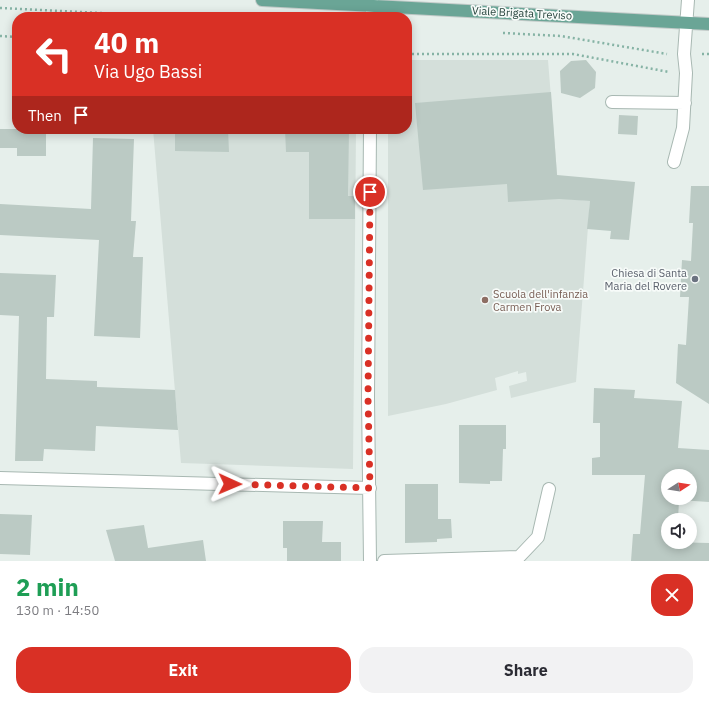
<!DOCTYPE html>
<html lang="en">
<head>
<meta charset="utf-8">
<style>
	body { margin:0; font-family:"IBM Plex Sans",sans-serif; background:#f2f2f3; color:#2b2b33; height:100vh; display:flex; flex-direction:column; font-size:15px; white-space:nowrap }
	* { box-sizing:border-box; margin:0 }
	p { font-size:13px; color:#7c7c81 }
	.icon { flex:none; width:22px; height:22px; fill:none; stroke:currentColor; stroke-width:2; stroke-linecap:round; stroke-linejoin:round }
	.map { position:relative; height:561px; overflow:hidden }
	.panel { display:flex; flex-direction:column; background:#fff; flex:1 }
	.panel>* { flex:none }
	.hud { position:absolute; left:12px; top:12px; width:400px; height:122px; border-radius:16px; box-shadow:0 2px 10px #0003; background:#d93025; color:#fff; overflow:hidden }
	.needle { width:26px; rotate:78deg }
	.fabs { position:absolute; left:661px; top:469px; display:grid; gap:8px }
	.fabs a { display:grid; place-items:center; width:36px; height:36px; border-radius:50%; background:#fff; box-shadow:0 2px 10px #0003; font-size:20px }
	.pin { position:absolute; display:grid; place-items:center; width:34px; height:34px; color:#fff; margin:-17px; border:2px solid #fff; border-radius:50%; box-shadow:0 1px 4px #0007 }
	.me { position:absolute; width:44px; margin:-22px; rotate:91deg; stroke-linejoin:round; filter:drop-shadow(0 0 3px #0008) }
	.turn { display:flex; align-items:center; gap:14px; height:84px; padding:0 16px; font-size:18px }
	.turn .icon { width:52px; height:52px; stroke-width:2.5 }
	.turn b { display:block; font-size:28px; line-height:34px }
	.then { display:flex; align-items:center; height:38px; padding:0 16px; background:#0003; gap:8px; font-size:15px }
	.round { display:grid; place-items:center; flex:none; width:42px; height:42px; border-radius:16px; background:#f2f2f3 }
	.headline { display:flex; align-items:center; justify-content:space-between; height:68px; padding:0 16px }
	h1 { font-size:24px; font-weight:700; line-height:30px; color:#1e9e55 }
	.button { display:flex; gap:8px; margin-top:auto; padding:8px 16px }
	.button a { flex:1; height:46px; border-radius:16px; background:#d93025; color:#fff; font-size:16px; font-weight:700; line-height:46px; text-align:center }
	.button a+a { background:#f2f2f3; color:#2b2b33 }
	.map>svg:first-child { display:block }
	.built { fill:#d4dfda }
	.building { fill:#bbcac4; fill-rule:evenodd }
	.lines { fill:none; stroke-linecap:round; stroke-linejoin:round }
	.minor-casing { stroke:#a8b8b2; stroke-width:14 }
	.major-casing { stroke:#c2cac8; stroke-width:14 }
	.path { stroke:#86b3a5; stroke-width:2.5; stroke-dasharray:2 3; stroke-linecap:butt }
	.minor { stroke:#fff; stroke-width:12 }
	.major { stroke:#6aa596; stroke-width:12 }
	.route { stroke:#d93025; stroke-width:7; stroke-dasharray:0 12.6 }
	.worship-dot { fill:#6b7280; stroke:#f7fbf9; stroke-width:1.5 }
	.education-dot { fill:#8d6e63; stroke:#f7fbf9; stroke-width:1.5 }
	.labels { text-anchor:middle; stroke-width:3.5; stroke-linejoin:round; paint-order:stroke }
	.street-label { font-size:11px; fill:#24423a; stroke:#f7fbf9 }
	.worship-label { font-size:11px; fill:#5b616d; stroke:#f7fbf9; text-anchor:end }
	.education-label { font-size:11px; fill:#785e54; stroke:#f7fbf9; text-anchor:start }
</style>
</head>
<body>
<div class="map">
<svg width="709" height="561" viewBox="0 0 709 561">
	<rect width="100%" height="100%" fill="#e6efeb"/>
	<!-- built -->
	<path class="built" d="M 407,60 L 548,60 L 559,198 L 590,201 L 576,382 L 511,398 L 509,386 L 527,381 L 526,372 L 518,374 L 518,371 L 495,378 L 497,390 L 446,404 L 388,416 L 388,129 L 407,129 Z
		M 153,129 L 356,129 L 353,469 L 181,463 Z"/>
	<!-- building -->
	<path class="building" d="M 586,60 L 596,72 L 595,88 L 580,98 L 561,93 L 560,71 L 571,61 Z
		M 551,92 L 557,175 L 635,182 L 629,240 L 610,239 L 611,231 L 587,229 L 590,201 L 559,199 L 508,202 L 507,184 L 423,190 L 415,103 Z
		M 619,115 L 638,116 L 637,135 L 618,134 Z
		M 0,129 L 46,129 L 46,156 L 17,156 L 17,148 L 0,148 Z
		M 175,129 L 228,129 L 229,152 L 175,151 Z
		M 285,129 L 349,129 L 348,196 L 355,196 L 355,219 L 309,219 L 309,152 L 286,152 Z
		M 93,138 L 134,139 L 131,221 L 136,221 L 133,257 L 143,257 L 140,338 L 94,336 L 99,240 L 0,235 L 0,204 L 91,209 Z
		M 691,186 L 709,186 L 709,404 L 676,383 L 678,344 L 686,345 L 689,297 L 680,297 L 682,260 L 691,261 L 693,223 L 689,223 Z
		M 0,273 L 56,275 L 54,317 L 47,317 L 46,379 L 97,381 L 97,387 L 175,390 L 178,430 L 96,426 L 95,451 L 44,449 L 43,461 L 15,461 L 19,316 L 0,315 Z
		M 594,388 L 635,390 L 634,398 L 682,401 L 678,448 L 709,450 L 709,502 L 679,500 L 678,520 L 668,520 L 668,542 L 709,543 L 709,561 L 631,561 L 633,534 L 640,534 L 645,475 L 592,475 L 592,458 L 600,457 L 600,423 L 593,423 ZM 668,476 L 690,476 L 690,498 L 668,498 Z
		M 459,425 L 506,425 L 506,449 L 503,449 L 502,481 L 490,481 L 490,484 L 459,483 Z
		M 405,484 L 438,484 L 438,519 L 451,519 L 452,538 L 437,539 L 437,542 L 405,543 Z
		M 0,514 L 32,515 L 30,555 L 0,554 Z
		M 283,521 L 323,521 L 322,542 L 341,542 L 341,561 L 287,561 L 287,548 L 283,548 Z
		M 144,525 L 148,548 L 203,540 L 206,561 L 115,561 L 106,530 Z"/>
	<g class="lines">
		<!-- minor casing -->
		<g class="minor-casing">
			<path id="minor" d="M 372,17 L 372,0
				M 612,102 L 685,103
				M 674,162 L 683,128 L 686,73 L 684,54 L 688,0
				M 0,478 L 370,488
				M 370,561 L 368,398 L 370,129
				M 384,561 L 519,557 L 538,537 L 549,489"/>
		</g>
		<!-- major casing -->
		<g class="major-casing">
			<path id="major" d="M 262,0 L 709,24"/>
		</g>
		<!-- path -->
		<path class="path" d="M 0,8 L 183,17
			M 503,33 L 561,36 L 667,54
			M 0,36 L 17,37
			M 407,54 L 573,54 L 669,72
			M 702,54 L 709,54"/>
		<!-- minor -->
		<use href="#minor" class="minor"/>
		<!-- major -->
		<use href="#major" class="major"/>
	</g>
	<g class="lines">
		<!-- route -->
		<path class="route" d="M 230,484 L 370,488 L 368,398 L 370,192"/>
	</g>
	<!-- markers -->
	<circle class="worship-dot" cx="695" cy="279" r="4"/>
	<circle class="education-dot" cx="485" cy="300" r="4"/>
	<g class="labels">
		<!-- street labels -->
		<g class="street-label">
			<text transform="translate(522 13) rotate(3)" y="4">Viale Brigata Treviso</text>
		</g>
		<!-- worship labels -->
		<g class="worship-label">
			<text x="687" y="277">Chiesa di Santa<tspan x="687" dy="13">Maria del Rovere</tspan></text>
		</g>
		<!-- education labels -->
		<g class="education-label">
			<text x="493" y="298">Scuola dell'infanzia<tspan x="493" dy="13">Carmen Frova</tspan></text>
		</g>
	</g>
</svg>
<div class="fabs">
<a><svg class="needle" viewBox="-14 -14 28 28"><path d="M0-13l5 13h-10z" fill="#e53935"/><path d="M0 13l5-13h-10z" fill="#7c7c81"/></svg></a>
<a><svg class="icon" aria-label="sound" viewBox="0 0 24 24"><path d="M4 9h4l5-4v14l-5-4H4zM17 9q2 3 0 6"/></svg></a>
</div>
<div class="pin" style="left:370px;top:192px;background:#d93025"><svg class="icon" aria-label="arrive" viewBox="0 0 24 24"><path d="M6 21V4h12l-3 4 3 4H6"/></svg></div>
<svg class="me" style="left:230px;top:484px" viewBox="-20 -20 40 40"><path d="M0-17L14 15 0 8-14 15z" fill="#d93025" stroke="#fff" stroke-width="4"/></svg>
<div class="hud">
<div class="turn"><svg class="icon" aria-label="left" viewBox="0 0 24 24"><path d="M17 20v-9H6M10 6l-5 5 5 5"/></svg><div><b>40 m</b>Via Ugo Bassi</div></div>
<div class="then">Then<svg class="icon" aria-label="arrive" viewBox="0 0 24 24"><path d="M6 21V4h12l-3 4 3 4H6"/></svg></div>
</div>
</div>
<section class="panel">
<div class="headline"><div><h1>2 min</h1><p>130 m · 14:50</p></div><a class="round" style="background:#d93025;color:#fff"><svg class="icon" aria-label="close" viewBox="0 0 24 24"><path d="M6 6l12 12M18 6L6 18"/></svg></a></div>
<div class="button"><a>Exit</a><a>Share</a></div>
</section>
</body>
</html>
